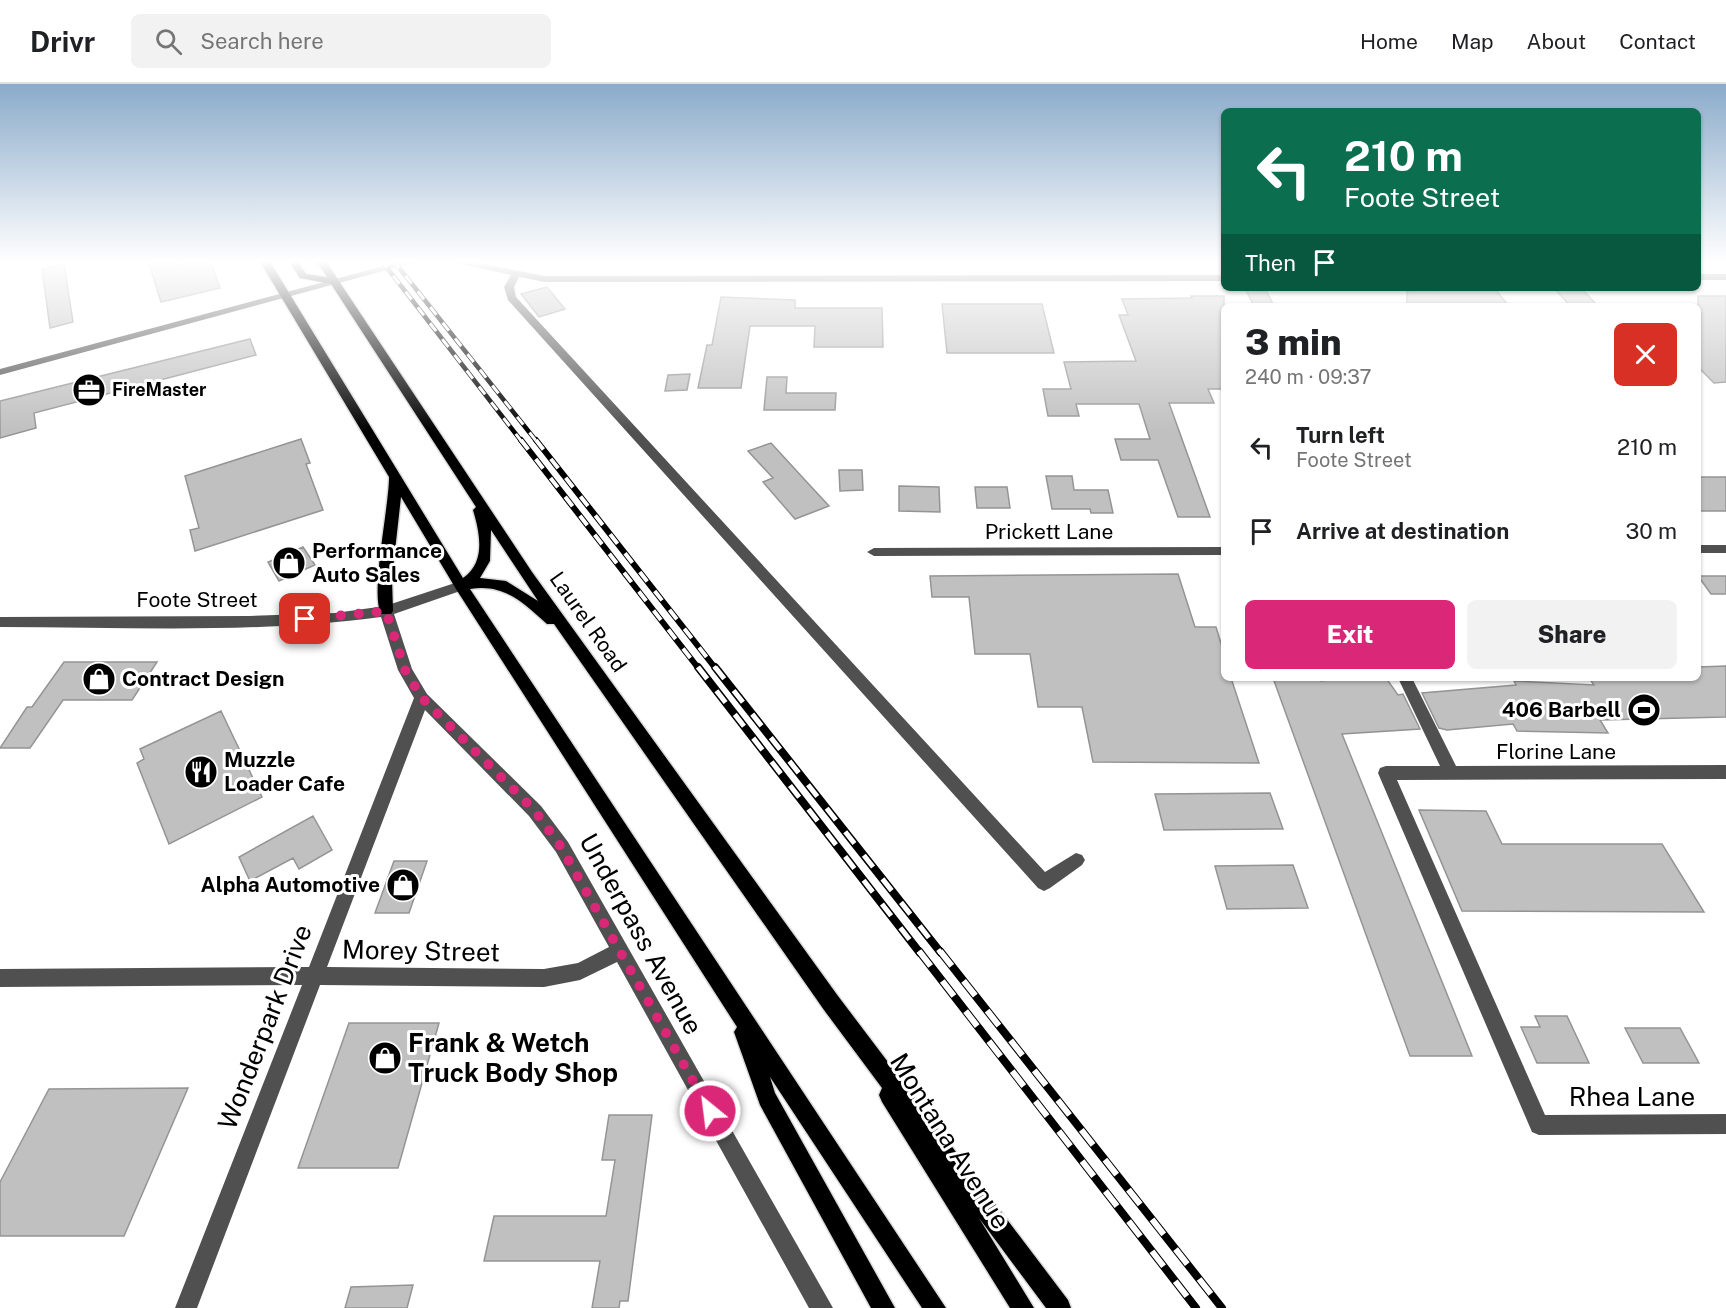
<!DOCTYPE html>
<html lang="en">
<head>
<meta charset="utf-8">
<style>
	body { margin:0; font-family:"Public Sans",sans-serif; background:#f2f2f2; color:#202124; height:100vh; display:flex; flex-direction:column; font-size:22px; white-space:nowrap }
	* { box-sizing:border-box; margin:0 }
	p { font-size:20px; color:#757577 }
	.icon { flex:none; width:33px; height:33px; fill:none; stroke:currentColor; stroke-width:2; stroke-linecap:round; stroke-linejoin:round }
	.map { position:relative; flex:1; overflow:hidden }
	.sheet { position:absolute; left:1221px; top:219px; width:480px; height:378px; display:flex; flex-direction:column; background:#fff; border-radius:9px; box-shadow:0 2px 4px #0004 }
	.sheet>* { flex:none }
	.hud { position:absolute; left:1221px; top:24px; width:480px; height:183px; border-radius:9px; box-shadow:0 2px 4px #0004; background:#0b6e4f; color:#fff; overflow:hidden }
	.pin { position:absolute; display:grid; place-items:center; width:51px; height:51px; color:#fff; margin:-26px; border-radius:12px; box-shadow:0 3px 9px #0006 }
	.me { position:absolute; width:66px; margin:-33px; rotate:331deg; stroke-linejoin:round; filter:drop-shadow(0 0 4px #0008) }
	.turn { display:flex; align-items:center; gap:21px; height:126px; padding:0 24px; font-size:27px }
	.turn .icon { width:78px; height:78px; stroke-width:2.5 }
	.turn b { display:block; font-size:42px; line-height:51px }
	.then { display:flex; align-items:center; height:57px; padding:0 24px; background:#0003; gap:12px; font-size:22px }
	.round { display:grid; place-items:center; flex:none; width:63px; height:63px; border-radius:9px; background:#f2f2f2 }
	.head { display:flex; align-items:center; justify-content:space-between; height:102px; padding:0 24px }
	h1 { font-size:36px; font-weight:800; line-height:45px }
	.primary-button { display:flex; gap:12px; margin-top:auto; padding:12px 24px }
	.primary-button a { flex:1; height:69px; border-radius:9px; background:#db2777; color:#fff; font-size:24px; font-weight:800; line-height:69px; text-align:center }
	.primary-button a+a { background:#f2f2f2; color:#202124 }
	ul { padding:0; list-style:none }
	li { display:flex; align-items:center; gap:18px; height:84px; padding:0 24px }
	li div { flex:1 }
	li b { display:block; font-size:22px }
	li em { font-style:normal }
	header { display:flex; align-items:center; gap:36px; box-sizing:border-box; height:84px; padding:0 30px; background:#fff; border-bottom:2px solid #e0e0e0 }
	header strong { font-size:28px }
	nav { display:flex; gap:33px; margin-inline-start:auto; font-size:21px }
	.search { width:420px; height:54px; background:#f2f2f2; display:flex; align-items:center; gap:15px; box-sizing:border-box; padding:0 21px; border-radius:9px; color:#757577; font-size:22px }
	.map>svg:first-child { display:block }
	.building { fill:#c0c0c0; stroke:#949494; stroke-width:1.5 }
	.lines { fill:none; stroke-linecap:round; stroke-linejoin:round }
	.major-casing { stroke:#dbdbdb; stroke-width:3 }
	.minor { fill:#505050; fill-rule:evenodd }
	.major { fill:#000; fill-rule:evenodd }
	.rail-far3-casing { stroke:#000; stroke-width:4.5 }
	.rail-far2-casing { stroke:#000; stroke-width:6 }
	.rail-far1-casing { stroke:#000; stroke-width:8 }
	.rail-casing { stroke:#000; stroke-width:8 }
	.rail-far3 { stroke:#fff; stroke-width:3; stroke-dasharray:10; stroke-linecap:butt }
	.rail-far2 { stroke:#fff; stroke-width:4; stroke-dasharray:12; stroke-linecap:butt }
	.rail-far1 { stroke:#fff; stroke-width:5; stroke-dasharray:15; stroke-linecap:butt }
	.rail { stroke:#fff; stroke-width:6; stroke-dasharray:19; stroke-linecap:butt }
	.route { stroke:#db2777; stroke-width:10; stroke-dasharray:0 18 }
	.labels { text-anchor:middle; stroke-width:6; stroke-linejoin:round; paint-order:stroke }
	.far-poi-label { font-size:18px; font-weight:bold; fill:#000; stroke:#fff; text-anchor:start }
	.street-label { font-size:21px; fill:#000; stroke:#fff }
	.poi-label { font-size:21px; font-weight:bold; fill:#000; stroke:#fff; text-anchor:start }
	.near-street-label { font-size:26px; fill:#000; stroke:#fff }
	.near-poi-label { font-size:26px; font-weight:bold; fill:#000; stroke:#fff; text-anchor:start }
</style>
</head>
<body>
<header>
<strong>Drivr</strong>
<div class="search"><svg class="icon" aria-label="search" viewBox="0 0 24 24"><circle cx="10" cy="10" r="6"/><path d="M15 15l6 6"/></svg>Search here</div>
<nav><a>Home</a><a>Map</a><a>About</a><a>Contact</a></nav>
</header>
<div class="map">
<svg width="1726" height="1224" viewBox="0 0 1726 1224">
	<rect width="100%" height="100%" fill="#fff"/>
	<!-- building -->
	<path class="building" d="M 164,176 L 171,176 L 173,182 L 210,176 L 220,204 L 161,218 L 149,180 Z
		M 64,180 L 73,238 L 50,244 L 42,185 Z
		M 547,203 L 565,225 L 539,233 L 521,210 Z
		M 1245,204 L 1265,204 L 1274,222 L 1254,222 Z
		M 1495,205 L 1509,222 L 1407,222 L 1407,207 Z
		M 1555,205 L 1582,205 L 1598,222 L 1570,222 Z
		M 1191,212 L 1224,212 L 1224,305 L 1208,305 L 1214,319 L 1169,319 L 1210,433 L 1178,433 L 1158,376 L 1121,376 L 1115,355 L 1150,355 L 1139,320 L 1076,320 L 1079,332 L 1048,332 L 1043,305 L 1071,305 L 1064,278 L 1136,277 L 1119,231 L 1128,231 L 1122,215 L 1192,214 Z
		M 1698,212 L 1726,212 L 1726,298 L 1714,299 L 1698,283 Z
		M 721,213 L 795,216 L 795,224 L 882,224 L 883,263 L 814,263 L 815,242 L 750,242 L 741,304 L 698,304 L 707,261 L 712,261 Z
		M 942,220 L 1042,220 L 1054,269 L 947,269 Z
		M 250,255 L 256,271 L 34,329 L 36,344 L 0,354 L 0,317 Z
		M 690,290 L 687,306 L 665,307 L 668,291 Z
		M 767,293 L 787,293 L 786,309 L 836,309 L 835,326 L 764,326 Z
		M 301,355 L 310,379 L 306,380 L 323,426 L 195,467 L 190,446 L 199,444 L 185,392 Z
		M 771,359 L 804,395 L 829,422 L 795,435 L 763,398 L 773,394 L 748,367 Z
		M 839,386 L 862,386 L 863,406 L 840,407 Z
		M 1046,392 L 1072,392 L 1074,406 L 1108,406 L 1113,429 L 1091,429 L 1090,425 L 1052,425 Z
		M 1698,393 L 1726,393 L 1726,427 L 1698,427 Z
		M 899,402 L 939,403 L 940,428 L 899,427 Z
		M 975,403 L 1007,403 L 1010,424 L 977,424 Z
		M 303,463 L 315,481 L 279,497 L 268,478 Z
		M 1178,490 L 1195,543 L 1216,543 L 1224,569 L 1224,594 L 1231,594 L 1259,679 L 1093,678 L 1082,623 L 1038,623 L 1030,570 L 975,570 L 969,513 L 932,513 L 930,492 Z
		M 1698,492 L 1726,492 L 1726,510 L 1711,510 Z
		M 64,578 L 157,578 L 132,616 L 63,616 L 30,664 L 0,664 L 27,623 L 32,623 Z
		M 1726,582 L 1726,633 L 1600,636 L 1608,649 L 1517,647 L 1513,640 L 1447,646 L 1439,644 L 1422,609 L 1516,601 L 1514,597 L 1594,601 L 1589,594 L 1698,594 L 1698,583 Z
		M 1273,594 L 1320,594 L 1321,597 L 1344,594 L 1386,594 L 1398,611 L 1403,610 L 1420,645 L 1342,650 L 1472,972 L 1410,972 Z
		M 221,627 L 262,713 L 169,760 L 137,679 L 144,675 L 140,665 Z
		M 1270,709 L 1283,745 L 1164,746 L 1155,710 Z
		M 1419,726 L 1486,727 L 1502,760 L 1662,760 L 1704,828 L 1462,827 Z
		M 313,732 L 332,766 L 299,785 L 293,774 L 250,797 L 239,773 Z
		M 394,777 L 427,777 L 409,829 L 375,829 Z
		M 1293,781 L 1308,824 L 1227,825 L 1215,782 Z
		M 1535,932 L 1567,932 L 1589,979 L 1537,979 L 1521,943 L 1540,943 Z
		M 349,939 L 439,939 L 398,1084 L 298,1084 Z
		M 1625,944 L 1680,944 L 1699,979 L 1643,979 Z
		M 188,1004 L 124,1152 L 0,1152 L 0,1098 L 49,1005 Z
		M 609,1031 L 652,1031 L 628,1217 L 620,1217 L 619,1224 L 592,1224 L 600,1177 L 484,1177 L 494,1132 L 606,1132 L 615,1076 L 602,1076 Z
		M 413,1201 L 407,1224 L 345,1224 L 351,1203 Z"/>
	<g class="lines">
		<!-- major casing -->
		<g class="major-casing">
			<path id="major" d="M 259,176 L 269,176 L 463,494 C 486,478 480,450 473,426 L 476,423 L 331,200 L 300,194 L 288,176 L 297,176 L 306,190 L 327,193 L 316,176 L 325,176 L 532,488 L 838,912 L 1068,1216 L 1071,1224 L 1046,1224 L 979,1134 L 1034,1224 L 1010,1224 L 882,1018 L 879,1011 L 882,1004 L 824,926 L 554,540 L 547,540 C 523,519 504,499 470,505 L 946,1224 L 922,1224 L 770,993 L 775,1009 L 895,1224 L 871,1224 L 760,1021 L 734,948 L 737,943 L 456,505 L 401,413 L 392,494 L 393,527 L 391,530 L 381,530 C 370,508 389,424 389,393 ZM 491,446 L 538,517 L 506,497 L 480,494 L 490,477 Z"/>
		</g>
		<!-- minor -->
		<path class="minor" d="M 406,176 L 424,176 L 0,291 L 0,285 Z
			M 443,176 L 463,176 L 545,192 L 1224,191 L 1224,197 L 545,198 L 519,193 L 514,203 L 516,213 L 1045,788 L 1076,769 L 1082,771 L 1085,776 L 1082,781 L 1050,804 L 1044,807 L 1038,804 L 508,216 L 504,203 L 511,191 Z
			M 1698,190 L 1726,190 L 1726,196 L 1698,196 Z
			M 1698,461 L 1726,461 L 1726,469 L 1698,469 Z
			M 1224,463 L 1224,471 L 874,472 L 867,468 L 874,464 Z
			M 461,497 L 468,502 L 466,505 L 394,530 L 412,585 L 427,610 L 541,722 L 568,758 L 833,1224 L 809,1224 L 617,878 L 580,896 L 544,903 L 320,901 L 197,1224 L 175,1224 L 302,901 L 0,903 L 0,885 L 309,883 L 414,614 L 398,586 L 381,533 C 256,550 126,543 0,543 L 0,533 L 249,532 L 335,529 L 385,522 ZM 425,626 L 529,732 L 556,768 L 609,863 L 578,879 L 544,885 L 327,883 Z
			M 1398,594 L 1412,594 L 1456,682 L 1726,681 L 1726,695 L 1397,696 L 1545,1031 L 1726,1030 L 1726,1050 L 1539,1051 L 1532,1048 L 1378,689 L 1380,684 L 1386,682 L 1440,682 Z"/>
		<!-- major -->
		<use href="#major" class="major"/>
		<!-- rail-far3 casing -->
		<g class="rail-far3-casing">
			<path id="rail-far3" d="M 381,176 L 522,358
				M 393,176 L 537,358"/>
		</g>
		<!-- rail-far2 casing -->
		<g class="rail-far2-casing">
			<path id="rail-far2" d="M 521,356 L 699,585
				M 536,356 L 716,585"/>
		</g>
		<!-- rail-far1 casing -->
		<g class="rail-far1-casing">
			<path id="rail-far1" d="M 698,583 L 920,869
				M 715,583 L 941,869"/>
		</g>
		<!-- rail casing -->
		<g class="rail-casing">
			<path id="rail" d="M 919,867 L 1196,1224
				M 940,867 L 1222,1224"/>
		</g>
		<!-- rail-far3 -->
		<use href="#rail-far3" class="rail-far3"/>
		<!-- rail-far2 -->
		<use href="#rail-far2" class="rail-far2"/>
		<!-- rail-far1 -->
		<use href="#rail-far1" class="rail-far1"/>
		<!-- rail -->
		<use href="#rail" class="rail"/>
	</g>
	<!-- sky -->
	<linearGradient id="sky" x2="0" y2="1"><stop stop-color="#8aabca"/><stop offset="0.51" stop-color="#fff"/><stop offset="1" stop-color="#fff" stop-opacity="0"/></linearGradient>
	<rect width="1726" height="348" fill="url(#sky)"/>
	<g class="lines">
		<!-- route -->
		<path class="route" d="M 305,535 L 386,527 L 405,586 L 422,614 L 535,727 L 561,763 L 710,1027"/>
	</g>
	<!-- icons -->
	<defs>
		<g id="office-disc" transform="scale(1.725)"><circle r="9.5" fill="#000" stroke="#fff"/><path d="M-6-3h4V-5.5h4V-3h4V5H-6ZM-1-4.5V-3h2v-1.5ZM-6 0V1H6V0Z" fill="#fff"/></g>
		<g id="shop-disc" transform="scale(1.725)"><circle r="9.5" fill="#000" stroke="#fff"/><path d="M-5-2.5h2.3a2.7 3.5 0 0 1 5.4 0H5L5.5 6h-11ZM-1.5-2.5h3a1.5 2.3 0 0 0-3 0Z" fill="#fff"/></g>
		<g id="stadium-disc" transform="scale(1.725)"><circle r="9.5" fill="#000" stroke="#fff"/><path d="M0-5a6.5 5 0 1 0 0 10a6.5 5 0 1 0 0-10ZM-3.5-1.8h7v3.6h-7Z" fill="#fff"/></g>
		<g id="restaurant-disc" transform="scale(1.725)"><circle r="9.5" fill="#000" stroke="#fff"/><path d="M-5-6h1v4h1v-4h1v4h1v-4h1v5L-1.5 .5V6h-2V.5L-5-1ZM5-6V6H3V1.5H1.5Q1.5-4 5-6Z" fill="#fff"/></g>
	</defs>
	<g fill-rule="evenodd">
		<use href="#office-disc" x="89" y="306"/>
		<use href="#shop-disc" x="289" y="479"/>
		<use href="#shop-disc" x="99" y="595"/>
		<use href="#stadium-disc" x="1644" y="626"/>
		<use href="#restaurant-disc" x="201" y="688"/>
		<use href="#shop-disc" x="403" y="801"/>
		<use href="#shop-disc" x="385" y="974"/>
	</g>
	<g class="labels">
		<!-- far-poi labels -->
		<g class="far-poi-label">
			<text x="112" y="312">FireMaster</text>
		</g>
		<!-- street labels -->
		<g class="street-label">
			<text x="1049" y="455">Prickett Lane</text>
			<text x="197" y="523">Foote Street</text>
			<text transform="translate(588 538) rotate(55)" y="7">Laurel Road</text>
			<text x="1556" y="675">Florine Lane</text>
		</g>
		<!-- poi labels -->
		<g class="poi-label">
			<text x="312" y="474">Performance<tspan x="312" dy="24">Auto Sales</tspan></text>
			<text x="122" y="602">Contract Design</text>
			<text x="1621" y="633" text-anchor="end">406 Barbell</text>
			<text x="224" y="683">Muzzle<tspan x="224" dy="24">Loader Cafe</tspan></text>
			<text x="380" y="808" text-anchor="end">Alpha Automotive</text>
		</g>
		<!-- near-street labels -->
		<g class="near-street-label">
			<text transform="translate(641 850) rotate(61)" y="9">Underpass Avenue</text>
			<text transform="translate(421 867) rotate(1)" y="9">Morey Street</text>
			<text transform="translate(265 943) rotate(-69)" y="9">Wonderpark Drive</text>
			<text x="1632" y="1022">Rhea Lane</text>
			<text transform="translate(950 1057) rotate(58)" y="9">Montana Avenue</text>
		</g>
		<!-- near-poi labels -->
		<g class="near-poi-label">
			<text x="408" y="968">Frank &amp; Wetch<tspan x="408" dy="30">Truck Body Shop</tspan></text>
		</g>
	</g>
</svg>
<div class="pin" style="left:305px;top:535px;background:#d93025"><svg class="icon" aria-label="arrive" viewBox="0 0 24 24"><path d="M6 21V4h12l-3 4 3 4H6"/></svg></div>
<svg class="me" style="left:710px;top:1027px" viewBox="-20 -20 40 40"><circle r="17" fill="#db2777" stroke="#fff" stroke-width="3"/><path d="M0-11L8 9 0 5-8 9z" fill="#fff"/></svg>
<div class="hud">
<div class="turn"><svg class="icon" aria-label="left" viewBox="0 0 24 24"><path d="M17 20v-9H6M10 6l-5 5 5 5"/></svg><div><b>210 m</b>Foote Street</div></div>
<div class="then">Then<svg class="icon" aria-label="arrive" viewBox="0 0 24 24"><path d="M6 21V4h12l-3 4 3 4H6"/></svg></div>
</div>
<section class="sheet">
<div class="head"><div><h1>3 min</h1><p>240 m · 09:37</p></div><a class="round" style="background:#d93025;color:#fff"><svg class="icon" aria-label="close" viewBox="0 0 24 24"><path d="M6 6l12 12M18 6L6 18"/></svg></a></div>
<ul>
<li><svg class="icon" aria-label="left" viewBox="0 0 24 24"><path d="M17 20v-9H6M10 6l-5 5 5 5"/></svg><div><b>Turn left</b><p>Foote Street</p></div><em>210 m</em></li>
<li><svg class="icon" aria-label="arrive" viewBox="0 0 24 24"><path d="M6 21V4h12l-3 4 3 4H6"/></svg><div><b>Arrive at destination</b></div><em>30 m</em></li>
</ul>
<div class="primary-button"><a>Exit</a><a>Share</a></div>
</section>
</div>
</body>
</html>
